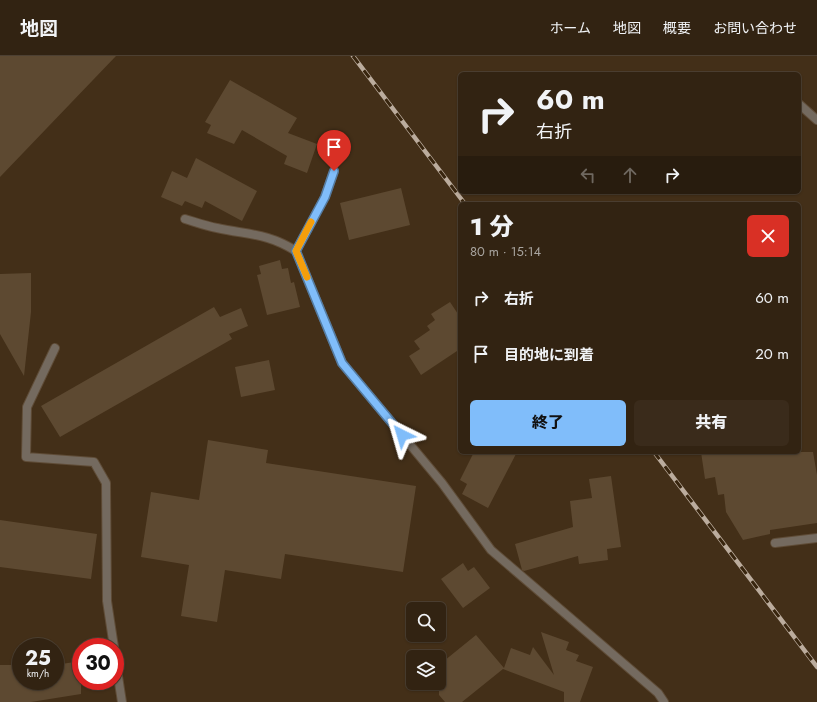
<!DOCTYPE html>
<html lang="ja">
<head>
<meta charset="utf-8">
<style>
	body { margin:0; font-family:Jost,"Noto Sans JP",sans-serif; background:#3a2b1b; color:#f1f3f6; height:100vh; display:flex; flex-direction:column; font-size:15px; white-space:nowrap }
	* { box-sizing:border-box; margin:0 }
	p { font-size:13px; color:#a8a49f }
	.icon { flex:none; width:22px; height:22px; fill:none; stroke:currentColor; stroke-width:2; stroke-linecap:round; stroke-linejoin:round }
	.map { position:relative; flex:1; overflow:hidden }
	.panel { position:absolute; left:458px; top:146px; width:343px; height:252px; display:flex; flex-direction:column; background:#322312; border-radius:6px; box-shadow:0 1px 3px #0004,0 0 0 1px #4d4032 }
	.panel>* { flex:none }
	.top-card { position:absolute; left:458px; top:16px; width:343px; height:122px; border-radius:6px; box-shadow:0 1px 3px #0004,0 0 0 1px #4d4032; background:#322312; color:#f1f3f6; overflow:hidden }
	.fabs { position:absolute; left:406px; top:546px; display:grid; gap:8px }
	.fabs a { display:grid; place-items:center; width:40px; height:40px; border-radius:6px; background:#322312; box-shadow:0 1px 3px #0004,0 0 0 1px #4d4032; font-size:20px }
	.speed { position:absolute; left:12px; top:582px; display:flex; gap:8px; font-size:20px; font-weight:700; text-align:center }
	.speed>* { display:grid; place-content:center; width:52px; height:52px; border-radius:50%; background:#322312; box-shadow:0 1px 3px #0004,0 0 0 1px #4d4032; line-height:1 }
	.speed small { font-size:10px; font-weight:400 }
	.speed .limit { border:6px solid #d22; background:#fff; color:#111 }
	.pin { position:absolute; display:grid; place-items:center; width:34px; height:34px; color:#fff; margin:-41px -17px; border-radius:50% 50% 50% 0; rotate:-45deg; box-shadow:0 0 4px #0007 }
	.pin .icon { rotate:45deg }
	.me { position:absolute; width:44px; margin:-22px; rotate:320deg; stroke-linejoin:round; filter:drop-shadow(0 0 3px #0008) }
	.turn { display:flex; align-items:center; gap:14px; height:84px; padding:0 12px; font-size:18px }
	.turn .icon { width:52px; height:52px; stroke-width:2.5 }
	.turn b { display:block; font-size:28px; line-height:34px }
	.lanes { display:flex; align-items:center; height:38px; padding:0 12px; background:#0003; justify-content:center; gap:20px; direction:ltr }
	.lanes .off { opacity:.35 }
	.round { display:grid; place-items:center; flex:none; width:42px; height:42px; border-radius:6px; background:#3a2b1b }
	.summary { display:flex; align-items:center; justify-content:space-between; height:68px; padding:0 12px }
	h1 { font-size:24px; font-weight:800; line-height:30px }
	.action { display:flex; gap:8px; margin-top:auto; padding:8px 12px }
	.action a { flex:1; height:46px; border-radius:6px; background:#80bdfa; color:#111; font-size:16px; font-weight:800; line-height:46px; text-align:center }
	.action a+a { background:#3a2b1b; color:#f1f3f6 }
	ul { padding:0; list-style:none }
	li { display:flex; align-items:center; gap:12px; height:56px; padding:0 12px }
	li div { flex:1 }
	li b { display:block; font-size:15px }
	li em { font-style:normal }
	header { display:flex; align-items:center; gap:24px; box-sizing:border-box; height:56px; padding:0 20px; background:#322312; border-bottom:1px solid #4d4032 }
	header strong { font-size:19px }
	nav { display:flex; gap:22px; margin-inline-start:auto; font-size:14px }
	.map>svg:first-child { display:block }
	.building { fill:#5d4931 }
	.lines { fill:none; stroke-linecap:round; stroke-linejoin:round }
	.street-casing { stroke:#5f4c37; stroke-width:10 }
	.street { stroke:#746a5f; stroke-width:8 }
	.rail-casing { stroke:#bbac9d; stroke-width:4.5 }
	.rail { stroke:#38250e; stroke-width:3; stroke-dasharray:9; stroke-linecap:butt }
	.route-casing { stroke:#537ba2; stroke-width:10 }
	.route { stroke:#80bdfa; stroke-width:7 }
	.slow { stroke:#f59e0b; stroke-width:7 }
</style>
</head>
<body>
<header>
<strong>地図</strong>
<nav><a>ホーム</a><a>地図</a><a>概要</a><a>お問い合わせ</a></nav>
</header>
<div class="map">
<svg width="817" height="646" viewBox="0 0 817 646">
	<rect width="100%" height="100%" fill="#432f18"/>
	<!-- building -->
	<path class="building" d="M 0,0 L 116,0 L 0,121 Z
		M 230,24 L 297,62 L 288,77 L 317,88 L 307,117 L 284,108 L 287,100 L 242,74 L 234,88 L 207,77 L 211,69 L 205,66 Z
		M 196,102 L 257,135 L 242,165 L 205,145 L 202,152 L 185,145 L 182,150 L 161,141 L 172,115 L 187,122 Z
		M 401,132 L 410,169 L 349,184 L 340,147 Z
		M 280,204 L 282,213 L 288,212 L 291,227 L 294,226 L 300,251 L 267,259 L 257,219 L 261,218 L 259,210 Z
		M 31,217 L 31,256 L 24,320 L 0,278 L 0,218 Z
		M 450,246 L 460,261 L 460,293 L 421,319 L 409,300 L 420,293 L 414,285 L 430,274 L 427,270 L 435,264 L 431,258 Z
		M 214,251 L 220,261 L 241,252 L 248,270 L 229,278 L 232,283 L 60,381 L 41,350 Z
		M 269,304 L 275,334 L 241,341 L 235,311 Z
		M 208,384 L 268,394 L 266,407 L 416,430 L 403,516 L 285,498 L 281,523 L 225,514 L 217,566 L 181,560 L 189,509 L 141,501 L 151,436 L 199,444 Z
		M 474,396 L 517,396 L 488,452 L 462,438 L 467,428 L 460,424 Z
		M 701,396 L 730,396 L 730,399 L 752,396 L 813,396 L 817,419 L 817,467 L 770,474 L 770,478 L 743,484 L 726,456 L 724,438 L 718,439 L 715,421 L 705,423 Z
		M 611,420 L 621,491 L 607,493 L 608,504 L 579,508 L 578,500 L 524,515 L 522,514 L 515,488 L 573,471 L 570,445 L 592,442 L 589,423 Z
		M 0,464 L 97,478 L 91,523 L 0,511 Z
		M 463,507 L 468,515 L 474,511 L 490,532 L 463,552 L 441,523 Z
		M 541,576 L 569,586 L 566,594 L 579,599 L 576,605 L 593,611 L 580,646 L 564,646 L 564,636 L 503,613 L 462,646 L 445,646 L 439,639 L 439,609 L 476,579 L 504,612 L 511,592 L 530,599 L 533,591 L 554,619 Z
		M 81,605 L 81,638 L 31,646 L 0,646 L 0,609 L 21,609 L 21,625 L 55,625 L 55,609 Z"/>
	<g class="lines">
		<!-- street casing -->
		<g class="street-casing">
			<path id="street" d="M 799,48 L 817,64
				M 334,115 L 325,141 L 296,195 L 342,307 L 442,427 L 491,494 L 658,637 L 664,646
				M 185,163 C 195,166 206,170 217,172 C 249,179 267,177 296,195
				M 55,292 L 27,351 L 26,401 L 94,406 L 106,427 L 107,545 L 114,591
				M 775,487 L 817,482
				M 115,601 L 122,646"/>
		</g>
		<!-- street -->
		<use href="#street" class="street"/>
		<!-- rail casing -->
		<g class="rail-casing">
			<path id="rail" d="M 353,0 L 465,148
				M 654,396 L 817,611"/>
		</g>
		<!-- rail -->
		<use href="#rail" class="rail"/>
	</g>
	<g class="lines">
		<!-- route casing -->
		<g class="route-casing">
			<path id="route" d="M 334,115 L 325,141 L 296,195 L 342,307 L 402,379"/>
		</g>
		<!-- route -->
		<use href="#route" class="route"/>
		<!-- slow -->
		<path class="slow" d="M 307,221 L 296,195 L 311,166"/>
	</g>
</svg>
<div class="fabs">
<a><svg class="icon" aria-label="search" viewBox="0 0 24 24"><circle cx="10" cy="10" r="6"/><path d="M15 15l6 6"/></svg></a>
<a><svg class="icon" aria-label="layers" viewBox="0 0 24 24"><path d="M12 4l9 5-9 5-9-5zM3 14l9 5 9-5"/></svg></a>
</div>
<div class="speed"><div>25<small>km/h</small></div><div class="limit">30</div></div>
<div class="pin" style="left:334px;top:115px;background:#d93025"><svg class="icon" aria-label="arrive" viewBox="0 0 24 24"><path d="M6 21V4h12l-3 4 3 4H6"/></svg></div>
<svg class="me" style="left:402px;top:379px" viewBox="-20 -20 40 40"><path d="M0-17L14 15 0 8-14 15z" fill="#80bdfa" stroke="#fff" stroke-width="4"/></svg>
<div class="top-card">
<div class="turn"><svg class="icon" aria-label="right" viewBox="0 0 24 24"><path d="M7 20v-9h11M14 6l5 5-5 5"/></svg><div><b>60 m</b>右折</div></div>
<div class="lanes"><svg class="icon off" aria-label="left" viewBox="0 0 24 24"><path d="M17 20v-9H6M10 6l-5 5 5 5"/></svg><svg class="icon off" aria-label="ahead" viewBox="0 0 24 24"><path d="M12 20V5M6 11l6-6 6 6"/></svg><svg class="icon" aria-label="right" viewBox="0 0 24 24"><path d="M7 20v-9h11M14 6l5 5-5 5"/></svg></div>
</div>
<section class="panel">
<div class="summary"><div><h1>1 分</h1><p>80 m · 15:14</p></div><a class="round" style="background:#d93025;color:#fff"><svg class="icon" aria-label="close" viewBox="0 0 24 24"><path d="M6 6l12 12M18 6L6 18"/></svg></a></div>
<ul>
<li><svg class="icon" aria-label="right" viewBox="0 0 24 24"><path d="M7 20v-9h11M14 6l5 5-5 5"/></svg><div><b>右折</b></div><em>60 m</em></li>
<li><svg class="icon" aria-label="arrive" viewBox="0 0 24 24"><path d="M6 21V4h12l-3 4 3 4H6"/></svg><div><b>目的地に到着</b></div><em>20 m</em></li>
</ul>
<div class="action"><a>終了</a><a>共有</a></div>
</section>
</div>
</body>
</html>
